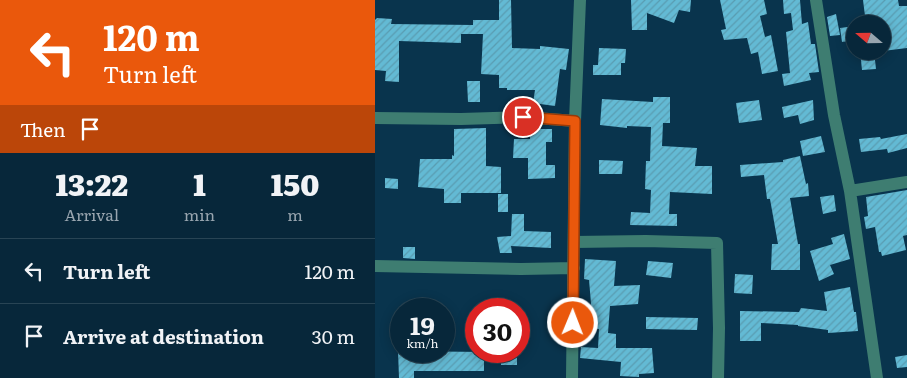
<!DOCTYPE html>
<html lang="en">
<head>
<meta charset="utf-8">
<style>
	body { margin:0; font-family:Literata,serif; background:#153345; color:#f1f3f6; height:100vh; display:flex; flex-direction:column; font-size:19px; white-space:nowrap }
	* { box-sizing:border-box; margin:0 }
	p { font-size:16px; color:#98a5af }
	.icon { flex:none; width:28px; height:28px; fill:none; stroke:currentColor; stroke-width:2; stroke-linecap:round; stroke-linejoin:round }
	.map { position:relative; flex:1; overflow:hidden }
	.sheet { display:flex; flex-direction:column; background:#07273a; width:375px }
	.sheet>* { flex:none }
	.top-card { background:#ea580c; color:#fff; overflow:hidden }
	.needle { width:32px; rotate:290deg }
	.controls { position:absolute; left:471px; top:15px; display:grid; gap:10px }
	.controls a { display:grid; place-items:center; width:45px; height:45px; border-radius:50%; background:#07273a; box-shadow:0 2px 12px #0003,0 0 0 1px #284454; font-size:25px }
	.speed { position:absolute; left:15px; top:298px; display:flex; gap:10px; font-size:25px; font-weight:700; text-align:center }
	.speed>* { display:grid; place-content:center; width:65px; height:65px; border-radius:50%; background:#07273a; box-shadow:0 2px 12px #0003,0 0 0 1px #284454; line-height:1 }
	.speed small { font-size:12px; font-weight:400 }
	.speed .limit { border:8px solid #d22; background:#fff; color:#111 }
	.pin { position:absolute; display:grid; place-items:center; width:42px; height:42px; color:#fff; margin:-21px; border:2px solid #fff; border-radius:50%; box-shadow:0 1px 5px #0007 }
	.me { position:absolute; width:55px; margin:-28px; rotate:1deg; stroke-linejoin:round; filter:drop-shadow(0 0 4px #0008) }
	.turn { display:flex; align-items:center; gap:18px; height:105px; padding:0 20px; font-size:22px }
	.turn .icon { width:65px; height:65px; stroke-width:2.5 }
	.turn b { display:block; font-size:35px; line-height:42px }
	.then { display:flex; align-items:center; height:48px; padding:0 20px; background:#0003; gap:10px; font-size:19px }
	.eta { display:flex; justify-content:space-evenly; align-items:center; height:85px; text-align:center }
	.eta b { font-size:30px; font-weight:800; line-height:35px }
	ul { padding:0; list-style:none }
	li { display:flex; align-items:center; gap:15px; height:65px; padding:0 20px; border-top:1px solid #284454 }
	li div { flex:1 }
	li b { display:block; font-size:19px }
	li em { font-style:normal }
	main { display:flex; flex:1; min-height:0 }
	.map>svg:first-child { display:block }
	.building { fill:url(#building-hatch) }
	.lines { fill:none; stroke-linecap:round; stroke-linejoin:round }
	.minor { stroke:#3e7d71; stroke-width:12 }
	.route-casing { stroke:#983908; stroke-width:12 }
	.route { stroke:#ea580c; stroke-width:9 }
</style>
</head>
<body>
<main>
<section class="sheet">
<div class="top-card">
<div class="turn"><svg class="icon" aria-label="left" viewBox="0 0 24 24"><path d="M17 20v-9H6M10 6l-5 5 5 5"/></svg><div><b>120 m</b>Turn left</div></div>
<div class="then">Then<svg class="icon" aria-label="arrive" viewBox="0 0 24 24"><path d="M6 21V4h12l-3 4 3 4H6"/></svg></div>
</div>
<div class="eta">
<div><b>13:22</b><p>Arrival</p></div>
<div><b>1</b><p>min</p></div>
<div><b>150</b><p>m</p></div>
</div>
<ul>
<li><svg class="icon" aria-label="left" viewBox="0 0 24 24"><path d="M17 20v-9H6M10 6l-5 5 5 5"/></svg><div><b>Turn left</b></div><em>120 m</em></li>
<li><svg class="icon" aria-label="arrive" viewBox="0 0 24 24"><path d="M6 21V4h12l-3 4 3 4H6"/></svg><div><b>Arrive at destination</b></div><em>30 m</em></li>
</ul>
</section>
<div class="map">
<svg width="532" height="378" viewBox="0 0 532 378">
	<defs>
		<pattern id="building-hatch" width="6" height="6" patternUnits="userSpaceOnUse" patternTransform="scale(1.25)"><rect width="6" height="6" fill="#63bad4"/><path d="M-1 1l2-2M0 6l6-6M5 7l2-2" fill="none" stroke="#599cb1"/></pattern>
	</defs>
	<rect width="100%" height="100%" fill="#09344d"/>
	<!-- building -->
	<path class="building" d="M 124,0 L 136,0 L 137,48 L 165,49 L 165,46 L 194,49 L 191,70 L 185,69 L 180,106 L 158,103 L 160,90 L 132,90 L 132,88 L 124,88 L 124,75 L 106,74 L 108,34 L 86,34 L 86,43 L 24,41 L 24,82 L 10,81 L 11,71 L 0,70 L 0,20 L 2,18 L 17,19 L 16,24 L 98,25 L 98,20 L 124,20 Z
		M 256,0 L 316,0 L 315,12 L 304,10 L 299,23 L 272,13 L 272,30 L 257,30 Z
		M 345,0 L 389,0 L 392,14 L 385,16 L 390,37 L 396,35 L 403,71 L 387,74 L 383,52 L 376,54 L 372,38 L 349,40 L 346,30 L 351,29 Z
		M 408,0 L 425,0 L 427,24 L 433,22 L 436,44 L 440,44 L 444,72 L 434,73 L 436,80 L 409,86 L 407,74 L 415,73 L 411,32 L 418,30 L 416,13 L 409,14 Z
		M 488,0 L 523,0 L 524,6 L 532,6 L 532,48 L 508,51 L 508,24 L 491,24 Z
		M 461,14 L 465,35 L 455,36 L 452,17 Z
		M 480,26 L 480,40 L 467,42 L 465,28 Z
		M 224,48 L 251,49 L 250,63 L 246,63 L 246,75 L 218,75 L 218,65 L 223,65 Z
		M 485,51 L 499,51 L 501,69 L 487,70 Z
		M 92,81 L 105,81 L 105,102 L 93,102 Z
		M 278,97 L 295,97 L 295,123 L 288,123 L 287,146 L 322,148 L 320,166 L 337,166 L 337,194 L 295,192 L 294,214 L 302,214 L 302,226 L 255,225 L 256,212 L 275,213 L 276,190 L 270,189 L 271,161 L 275,161 L 276,127 L 252,126 L 252,128 L 225,125 L 227,99 L 278,102 Z
		M 384,100 L 387,120 L 364,123 L 361,103 Z
		M 438,100 L 439,120 L 425,124 L 423,115 L 409,118 L 407,107 Z
		M 111,128 L 111,166 L 126,167 L 126,193 L 86,193 L 86,203 L 69,203 L 69,189 L 43,187 L 45,159 L 77,159 L 77,155 L 79,156 L 79,129 Z
		M 155,129 L 177,129 L 177,142 L 171,142 L 171,165 L 180,165 L 180,178 L 153,179 L 153,158 L 138,158 L 139,139 L 155,139 Z
		M 532,134 L 532,148 L 513,153 L 512,149 L 486,152 L 484,139 L 505,137 L 506,139 Z
		M 446,136 L 450,152 L 428,156 L 425,141 Z
		M 425,156 L 431,184 L 433,183 L 434,196 L 415,198 L 423,244 L 425,244 L 425,270 L 396,270 L 397,244 L 403,244 L 395,199 L 392,199 L 389,175 L 366,177 L 365,165 L 408,162 L 408,160 Z
		M 224,160 L 248,161 L 247,174 L 224,174 Z
		M 10,178 L 23,179 L 23,189 L 10,188 Z
		M 532,190 L 532,235 L 528,236 L 531,250 L 507,256 L 506,252 L 504,252 L 500,227 L 491,229 L 489,217 L 493,216 L 491,197 Z
		M 123,194 L 133,194 L 133,212 L 123,212 Z
		M 459,195 L 461,211 L 448,214 L 445,197 Z
		M 137,214 L 149,214 L 149,231 L 176,232 L 176,248 L 136,246 L 137,253 L 125,253 L 122,237 L 136,236 Z
		M 469,234 L 475,259 L 455,265 L 459,274 L 444,281 L 435,251 L 458,244 L 456,238 Z
		M 28,247 L 40,247 L 40,259 L 28,258 Z
		M 210,259 L 241,261 L 239,286 L 265,285 L 263,304 L 235,306 L 233,333 L 241,334 L 241,348 L 277,348 L 279,373 L 264,374 L 264,377 L 245,376 L 246,362 L 205,358 L 206,347 L 223,348 L 224,329 L 214,328 L 215,315 L 217,315 L 214,280 L 209,279 Z
		M 273,261 L 298,263 L 296,278 L 271,275 Z
		M 360,274 L 378,275 L 377,294 L 359,293 Z
		M 475,287 L 479,312 L 481,312 L 483,331 L 453,333 L 453,330 L 423,326 L 423,325 L 386,323 L 386,341 L 365,341 L 365,311 L 424,312 L 426,308 L 452,311 L 449,292 Z
		M 271,317 L 323,318 L 322,330 L 271,329 Z
		M 23,351 L 109,352 L 109,371 L 39,371 L 39,378 L 24,378 Z
		M 126,351 L 142,351 L 142,365 L 126,365 Z
		M 532,355 L 532,367 L 522,368 L 520,357 Z"/>
	<g class="lines">
		<!-- minor -->
		<path class="minor" d="M 441,0 L 459,115 L 475,191 L 502,378
			M 0,118 L 86,119 L 148,117 L 200,121
			M 475,191 L 532,182
			M 199,242 L 271,241 L 342,243 L 344,328 L 343,378
			M 0,266 L 146,269 L 199,268
			M 197,378 L 200,121 L 205,0"/>
	</g>
	<g class="lines">
		<!-- route casing -->
		<g class="route-casing">
			<path id="route" d="M 148,117 L 200,121 L 198,323"/>
		</g>
		<!-- route -->
		<use href="#route" class="route"/>
	</g>
</svg>
<div class="controls">
<a><svg class="needle" viewBox="-14 -14 28 28"><path d="M0-13l5 13h-10z" fill="#e53935"/><path d="M0 13l5-13h-10z" fill="#98a5af"/></svg></a>
</div>
<div class="speed"><div>19<small>km/h</small></div><div class="limit">30</div></div>
<div class="pin" style="left:148px;top:117px;background:#d93025"><svg class="icon" aria-label="arrive" viewBox="0 0 24 24"><path d="M6 21V4h12l-3 4 3 4H6"/></svg></div>
<svg class="me" style="left:198px;top:323px" viewBox="-20 -20 40 40"><circle r="17" fill="#ea580c" stroke="#fff" stroke-width="3"/><path d="M0-11L8 9 0 5-8 9z" fill="#fff"/></svg>
</div>
</main>
</body>
</html>
